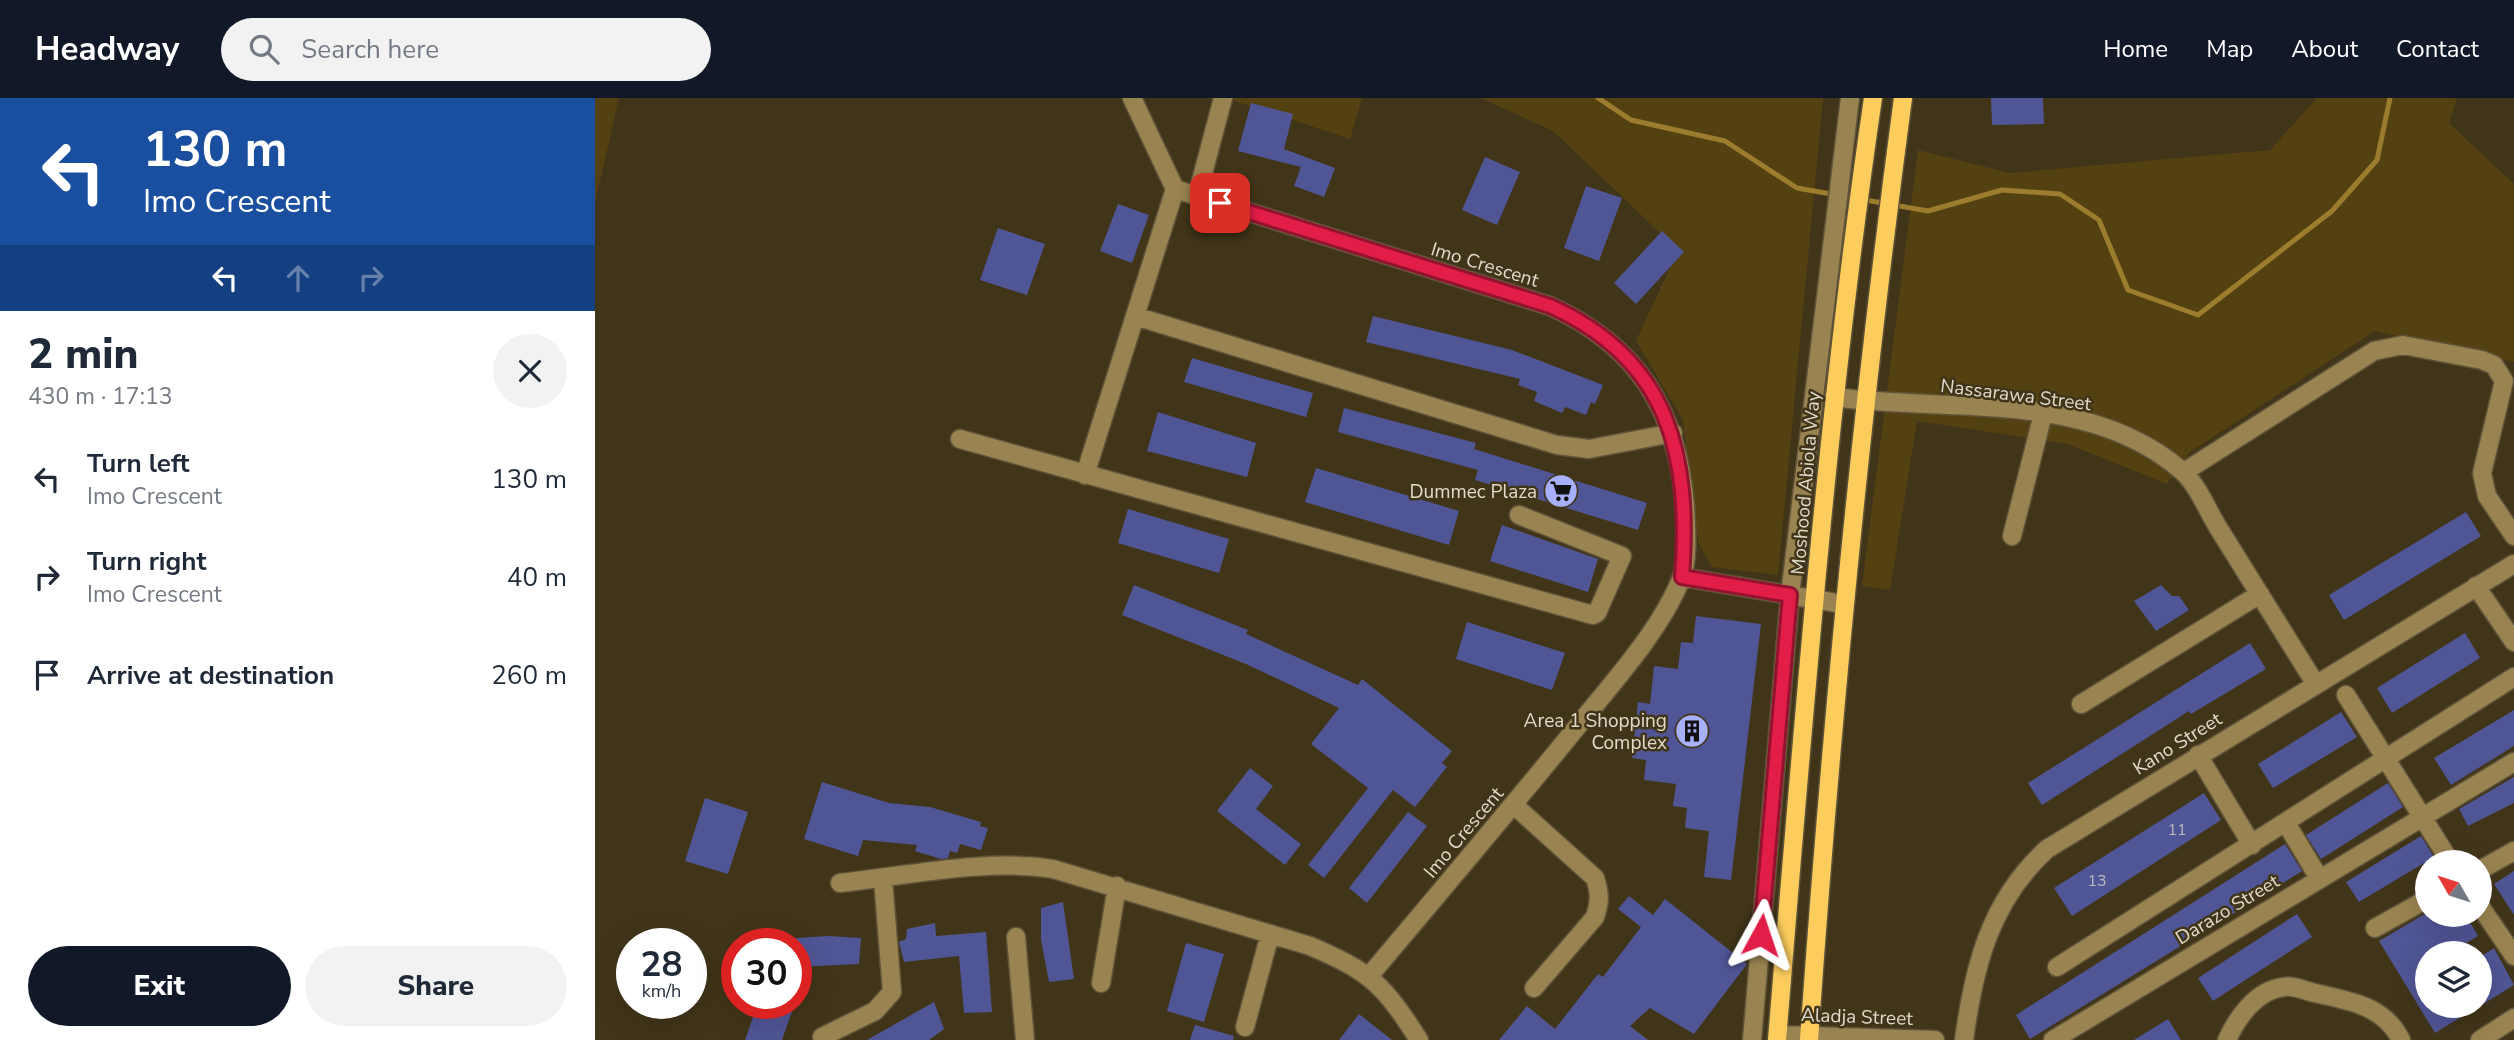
<!DOCTYPE html>
<html lang="en">
<head>
<meta charset="utf-8">
<style>
	body { margin:0; font-family:"Nunito Sans",sans-serif; background:#f2f2f3; color:#1f2937; height:100vh; display:flex; flex-direction:column; font-size:26px; white-space:nowrap }
	* { box-sizing:border-box; margin:0 }
	p { font-size:23px; color:#747a83 }
	.icon { flex:none; width:38px; height:38px; fill:none; stroke:currentColor; stroke-width:2; stroke-linecap:round; stroke-linejoin:round }
	.map { position:relative; flex:1; overflow:hidden }
	.panel { display:flex; flex-direction:column; background:#fff; width:595px }
	.panel>* { flex:none }
	.banner { background:#1a4fa0; color:#fff; overflow:hidden }
	.needle { width:46px; rotate:309deg }
	.fabs { position:absolute; left:1820px; top:752px; display:grid; gap:14px }
	.fabs a { display:grid; place-items:center; width:77px; height:77px; border-radius:50%; background:#fff; box-shadow:0 7px 28px #0002; font-size:35px }
	.speed { position:absolute; left:21px; top:830px; display:flex; gap:14px; font-size:35px; font-weight:700; text-align:center }
	.speed>* { display:grid; place-content:center; width:91px; height:91px; border-radius:50%; background:#fff; box-shadow:0 7px 28px #0002; line-height:1 }
	.speed small { font-size:18px; font-weight:400 }
	.speed .limit { border:10px solid #d22; background:#fff; color:#111 }
	.pin { position:absolute; display:grid; place-items:center; width:60px; height:60px; color:#fff; margin:-30px; border-radius:14px; box-shadow:0 4px 10px #0006 }
	.me { position:absolute; width:77px; margin:-38px; rotate:5deg; stroke-linejoin:round; filter:drop-shadow(0 0 5px #0008) }
	.turn { display:flex; align-items:center; gap:24px; height:147px; padding:0 28px; font-size:32px }
	.turn .icon { width:91px; height:91px; stroke-width:2.5 }
	.turn b { display:block; font-size:49px; line-height:60px }
	.lanes { display:flex; align-items:center; height:66px; padding:0 28px; background:#0003; justify-content:center; gap:35px; direction:ltr }
	.lanes .off { opacity:.35 }
	.round { display:grid; place-items:center; flex:none; width:74px; height:74px; border-radius:37px; background:#f2f2f3 }
	.head { display:flex; align-items:center; justify-content:space-between; height:119px; padding:0 28px }
	h1 { font-size:42px; font-weight:800; line-height:52px }
	.cta { display:flex; gap:14px; margin-top:auto; padding:14px 28px }
	.cta a { flex:1; height:80px; border-radius:42px; background:#111827; color:#fff; font-size:28px; font-weight:800; line-height:80px; text-align:center }
	.cta a+a { background:#f2f2f3; color:#1f2937 }
	ul { padding:0; list-style:none }
	li { display:flex; align-items:center; gap:21px; height:98px; padding:0 28px }
	li div { flex:1 }
	li b { display:block; font-size:26px }
	li em { font-style:normal }
	header { display:flex; align-items:center; gap:42px; box-sizing:border-box; height:98px; padding:0 35px; background:#111827; color:#fff }
	header strong { font-size:33px }
	nav { display:flex; gap:38px; margin-inline-start:auto; font-size:24px }
	.search { width:490px; height:63px; background:#f2f2f3; display:flex; align-items:center; gap:18px; box-sizing:border-box; padding:0 24px; border-radius:38px; color:#747a83; font-size:26px }
	main { display:flex; flex:1; min-height:0 }
	.map>svg:first-child { display:block }
	.green { fill:#544111 }
	.lines { fill:none; stroke-linecap:round; stroke-linejoin:round }
	.stream { stroke:#9c7c2d; stroke-width:5 }
	.building { fill:#505595 }
	.minor-casing { stroke:#5e5339; stroke-width:21 }
	.major-casing { stroke:#5e5339; stroke-width:21 }
	.minor { stroke:#998350; stroke-width:18 }
	.major { stroke:#fccd5d; stroke-width:18 }
	.route-casing { stroke:#92132f; stroke-width:18 }
	.route { stroke:#e11d48; stroke-width:12 }
	.labels { text-anchor:middle; stroke-width:5; stroke-linejoin:round; paint-order:stroke }
	.number-label { font-size:16px; fill:#bdb9bd }
	.street-label { font-size:19px; fill:#e1daca; stroke:#413519 }
	.poi-label { font-size:19px; fill:#e1daca; stroke:#413519; text-anchor:end }
</style>
</head>
<body>
<header>
<strong>Headway</strong>
<div class="search"><svg class="icon" aria-label="search" viewBox="0 0 24 24"><circle cx="10" cy="10" r="6"/><path d="M15 15l6 6"/></svg>Search here</div>
<nav><a>Home</a><a>Map</a><a>About</a><a>Contact</a></nav>
</header>
<main>
<section class="panel">
<div class="banner">
<div class="turn"><svg class="icon" aria-label="left" viewBox="0 0 24 24"><path d="M17 20v-9H6M10 6l-5 5 5 5"/></svg><div><b>130 m</b>Imo Crescent</div></div>
<div class="lanes"><svg class="icon" aria-label="left" viewBox="0 0 24 24"><path d="M17 20v-9H6M10 6l-5 5 5 5"/></svg><svg class="icon off" aria-label="ahead" viewBox="0 0 24 24"><path d="M12 20V5M6 11l6-6 6 6"/></svg><svg class="icon off" aria-label="right" viewBox="0 0 24 24"><path d="M7 20v-9h11M14 6l5 5-5 5"/></svg></div>
</div>
<div class="head"><div><h1>2 min</h1><p>430 m · 17:13</p></div><a class="round"><svg class="icon" aria-label="close" viewBox="0 0 24 24"><path d="M6 6l12 12M18 6L6 18"/></svg></a></div>
<ul>
<li><svg class="icon" aria-label="left" viewBox="0 0 24 24"><path d="M17 20v-9H6M10 6l-5 5 5 5"/></svg><div><b>Turn left</b><p>Imo Crescent</p></div><em>130 m</em></li>
<li><svg class="icon" aria-label="right" viewBox="0 0 24 24"><path d="M7 20v-9h11M14 6l5 5-5 5"/></svg><div><b>Turn right</b><p>Imo Crescent</p></div><em>40 m</em></li>
<li><svg class="icon" aria-label="arrive" viewBox="0 0 24 24"><path d="M6 21V4h12l-3 4 3 4H6"/></svg><div><b>Arrive at destination</b></div><em>260 m</em></li>
</ul>
<div class="cta"><a>Exit</a><a>Share</a></div>
</section>
<div class="map">
<svg width="1919" height="942" viewBox="0 0 1919 942">
	<rect width="100%" height="100%" fill="#413519"/>
	<!-- green -->
	<path class="green" d="M 0,0 L 24,0 L 0,105 Z
		M 631,0 L 767,0 L 755,41 Z
		M 886,0 L 1228,0 L 1183,477 L 1117,469 L 1103,444 L 1088,322 L 1041,243 L 1083,152 L 958,33 Z
		M 1722,0 L 1862,0 L 1854,25 L 1919,86 L 1919,264 L 1780,233 L 1595,354 L 1572,386 L 1473,346 L 1322,323 L 1295,492 L 1267,488 L 1323,52 L 1415,75 L 1675,52 Z"/>
	<g class="lines">
		<!-- stream -->
		<path class="stream" d="M 1003,0 L 1036,22 L 1130,43 L 1202,90 L 1333,113 L 1407,92 L 1465,96 L 1504,122 L 1533,192 L 1603,217 L 1737,113 L 1782,62 L 1795,0"/>
	</g>
	<!-- building -->
	<path class="building" d="M 1396,0 L 1448,0 L 1449,26 L 1397,27 Z
		M 656,5 L 698,16 L 689,51 L 740,70 L 729,99 L 699,88 L 706,69 L 643,53 Z
		M 890,59 L 925,74 L 902,127 L 867,112 Z
		M 991,88 L 1027,100 L 1004,163 L 969,150 Z
		M 523,106 L 554,117 L 537,165 L 505,153 Z
		M 403,130 L 450,146 L 432,197 L 385,182 Z
		M 1067,133 L 1089,154 L 1041,206 L 1019,185 Z
		M 778,218 L 917,252 L 1008,287 L 1000,306 L 996,304 L 991,317 L 970,309 L 967,315 L 939,303 L 942,294 L 923,287 L 925,281 L 771,244 Z
		M 597,260 L 718,295 L 711,319 L 589,284 Z
		M 749,310 L 881,345 L 879,351 L 1052,405 L 1043,432 L 880,382 L 883,372 L 743,334 Z
		M 563,314 L 661,345 L 652,379 L 552,353 Z
		M 721,370 L 864,413 L 854,447 L 710,404 Z
		M 533,411 L 634,441 L 624,475 L 523,445 Z
		M 1871,414 L 1886,438 L 1749,522 L 1734,497 Z
		M 907,427 L 1003,461 L 993,494 L 895,463 Z
		M 539,487 L 653,532 L 651,536 L 763,587 L 767,581 L 857,653 L 847,665 L 852,669 L 820,709 L 798,692 L 729,780 L 713,767 L 773,690 L 716,646 L 744,610 L 651,566 L 527,517 Z
		M 1566,487 L 1577,498 L 1584,498 L 1594,512 L 1561,533 L 1539,503 Z
		M 1101,518 L 1166,526 L 1136,782 L 1109,779 L 1114,733 L 1090,730 L 1092,710 L 1078,708 L 1081,686 L 1049,682 L 1051,662 L 1037,660 L 1043,604 L 1055,606 L 1059,568 L 1083,571 L 1086,544 L 1098,545 Z
		M 872,524 L 970,555 L 957,592 L 861,561 Z
		M 1870,535 L 1885,560 L 1797,615 L 1782,590 Z
		M 1655,545 L 1671,571 L 1596,616 L 1594,613 L 1447,707 L 1433,685 Z
		M 1919,612 L 1919,648 L 1856,687 L 1839,660 Z
		M 1746,614 L 1762,639 L 1678,690 L 1663,666 Z
		M 655,670 L 678,688 L 661,711 L 706,746 L 690,767 L 622,713 Z
		M 1919,679 L 1919,705 L 1873,728 L 1864,711 Z
		M 227,684 L 294,705 L 335,709 L 386,724 L 385,728 L 393,730 L 386,752 L 365,746 L 362,755 L 355,753 L 353,760 L 346,761 L 320,753 L 322,747 L 268,742 L 263,758 L 209,741 Z
		M 1793,685 L 1808,709 L 1726,761 L 1711,737 Z
		M 1609,695 L 1626,722 L 1477,818 L 1459,790 Z
		M 110,700 L 153,714 L 133,776 L 90,763 Z
		M 813,714 L 832,728 L 772,805 L 754,790 Z
		M 1826,738 L 1839,759 L 1764,804 L 1751,784 Z
		M 1690,746 L 1707,773 L 1435,941 L 1421,917 Z
		M 1919,773 L 1919,817 L 1899,786 Z
		M 1034,798 L 1058,817 L 1070,801 L 1152,866 L 1099,936 L 1055,910 L 1035,928 L 1053,942 L 904,942 L 932,908 L 960,931 L 1003,876 L 1008,879 L 1046,829 L 1023,811 Z
		M 468,804 L 479,881 L 454,884 L 446,842 L 446,810 Z
		M 1702,816 L 1717,839 L 1618,903 L 1603,880 Z
		M 1828,817 L 1871,817 L 1883,838 L 1853,856 L 1832,856 L 1832,908 L 1884,908 L 1840,935 L 1784,843 Z
		M 340,825 L 341,838 L 391,834 L 397,914 L 369,915 L 364,858 L 309,864 L 304,844 L 311,841 L 312,831 Z
		M 234,838 L 266,840 L 264,866 L 201,869 L 201,840 Z
		M 591,845 L 629,856 L 609,924 L 572,913 Z
		M 1899,850 L 1919,887 L 1885,908 L 1885,859 Z
		M 339,904 L 349,931 L 334,942 L 272,942 Z
		M 163,905 L 200,905 L 187,942 L 150,942 Z
		M 764,916 L 797,942 L 744,942 Z
		M 1573,921 L 1586,942 L 1539,942 Z
		M 600,927 L 639,938 L 638,942 L 595,942 Z"/>
	<g class="lines">
		<!-- minor casing -->
		<g class="minor-casing">
			<path id="minor" d="M 580,91 L 955,208 C 1043,248 1082,312 1090,407 C 1091,428 1094,461 1086,481 C 1066,531 1020,582 986,624 C 917,709 846,793 775,877
				M 602,98 L 628,0
				M 540,218 L 962,347 L 994,351 L 1078,335
				M 1239,299 C 1353,315 1493,291 1587,373 C 1603,387 1613,414 1624,431 C 1656,482 1688,534 1720,585
				M 365,341 L 998,517 L 1002,515 L 1027,458 L 924,417
				M 1589,374 L 1779,253 L 1808,247 L 1887,262 L 1899,267 L 1909,283 L 1887,375 L 1892,398 L 1919,438
				M 490,377 L 580,91 L 537,0
				M 1417,438 L 1448,316
				M 1087,479 L 1248,506
				M 1881,488 L 1919,544
				M 1751,597 L 1856,765
				M 1486,606 L 1665,496
				M 1603,657 L 1657,747
				M 919,707 L 1000,780 C 1005,795 1005,804 1000,819 L 939,890
				M 1691,725 L 1724,780
				M 1885,772 L 1919,753
				M 245,785 C 309,778 396,760 458,771 L 715,848 C 776,874 788,886 824,942
				M 1885,808 L 1919,858
				M 1780,830 L 1832,801
				M 421,839 L 430,942
				M 1462,869 L 1919,579
				M 506,885 L 522,788
				M 650,929 L 675,836
				M 1183,937 L 1340,942
				M 227,939 L 280,913 L 297,894 L 288,781
				M 1157,942 L 1195,497 L 1255,0
				M 1369,942 C 1379,868 1395,803 1452,751 L 1919,466
				M 1458,942 L 1919,664
				M 1632,942 C 1642,920 1661,892 1689,889 C 1698,887 1711,893 1720,895 C 1754,903 1789,907 1806,942
				M 1885,942 L 1919,920"/>
		</g>
		<!-- major casing -->
		<g class="major-casing">
			<path id="major" d="M 1182,942 C 1208,627 1232,312 1278,0
				M 1214,942 C 1236,627 1266,313 1308,0"/>
		</g>
		<!-- minor -->
		<use href="#minor" class="minor"/>
		<!-- major -->
		<use href="#major" class="major"/>
	</g>
	<g class="lines">
		<!-- route casing -->
		<g class="route-casing">
			<path id="route" d="M 625,105 L 955,208 C 1075,262 1096,358 1087,479 L 1195,497 L 1166,837"/>
		</g>
		<!-- route -->
		<use href="#route" class="route"/>
	</g>
	<!-- icons -->
	<defs>
		<g id="supermarket-disc" transform="scale(1.75)"><circle r="9.5" fill="#a8b0fc" stroke="#413519"/><path d="M-6-5.5h2.5l.6 2H6L4.5 2H-2.5L-4.4-4H-6ZM-1.5 3.2a1.3 1.3 0 1 0 .1 0ZM3 3.2a1.3 1.3 0 1 0 .1 0Z" fill="#111"/></g>
		<g id="building-disc" transform="scale(1.75)"><circle r="9.5" fill="#a8b0fc" stroke="#413519"/><path d="M-4-6H4V6H1V3H-1V6H-4ZM-2.5-4.3h1.7v1.8h-1.7ZM.8-4.3h1.7v1.8H.8ZM-2.5-1h1.7V.8h-1.7ZM.8-1h1.7V.8H.8Z" fill="#111"/></g>
	</defs>
	<g fill-rule="evenodd">
		<use href="#supermarket-disc" x="966" y="393"/>
		<use href="#building-disc" x="1097" y="633"/>
	</g>
	<g class="labels">
		<!-- number labels -->
		<g class="number-label">
			<text x="1582" y="737">11</text>
			<text x="1502" y="788">13</text>
		</g>
		<!-- street labels -->
		<g class="street-label">
			<text transform="translate(890 166) rotate(17)" y="7">Imo Crescent</text>
			<text transform="translate(1421 296) rotate(7)" y="7">Nassarawa Street</text>
			<text transform="translate(1210 385) rotate(-85)" y="7">Moshood Abiola Way</text>
			<text transform="translate(1582 645) rotate(-32)" y="7">Kano Street</text>
			<text transform="translate(868 734) rotate(-50)" y="7">Imo Crescent</text>
			<text transform="translate(1632 811) rotate(-31)" y="7">Darazo Street</text>
			<text transform="translate(1262 918) rotate(2)" y="7">Aladja Street</text>
		</g>
		<!-- poi labels -->
		<g class="poi-label">
			<text x="942" y="400">Dummec Plaza</text>
			<text x="1072" y="629">Area 1 Shopping<tspan x="1072" dy="22">Complex</tspan></text>
		</g>
	</g>
</svg>
<div class="fabs">
<a><svg class="needle" viewBox="-14 -14 28 28"><path d="M0-13l5 13h-10z" fill="#e53935"/><path d="M0 13l5-13h-10z" fill="#747a83"/></svg></a>
<a><svg class="icon" aria-label="layers" viewBox="0 0 24 24"><path d="M12 4l9 5-9 5-9-5zM3 14l9 5 9-5"/></svg></a>
</div>
<div class="speed"><div>28<small>km/h</small></div><div class="limit">30</div></div>
<div class="pin" style="left:625px;top:105px;background:#d93025"><svg class="icon" aria-label="arrive" viewBox="0 0 24 24"><path d="M6 21V4h12l-3 4 3 4H6"/></svg></div>
<svg class="me" style="left:1166px;top:837px" viewBox="-20 -20 40 40"><path d="M0-17L14 15 0 8-14 15z" fill="#e11d48" stroke="#fff" stroke-width="4"/></svg>
</div>
</main>
</body>
</html>
